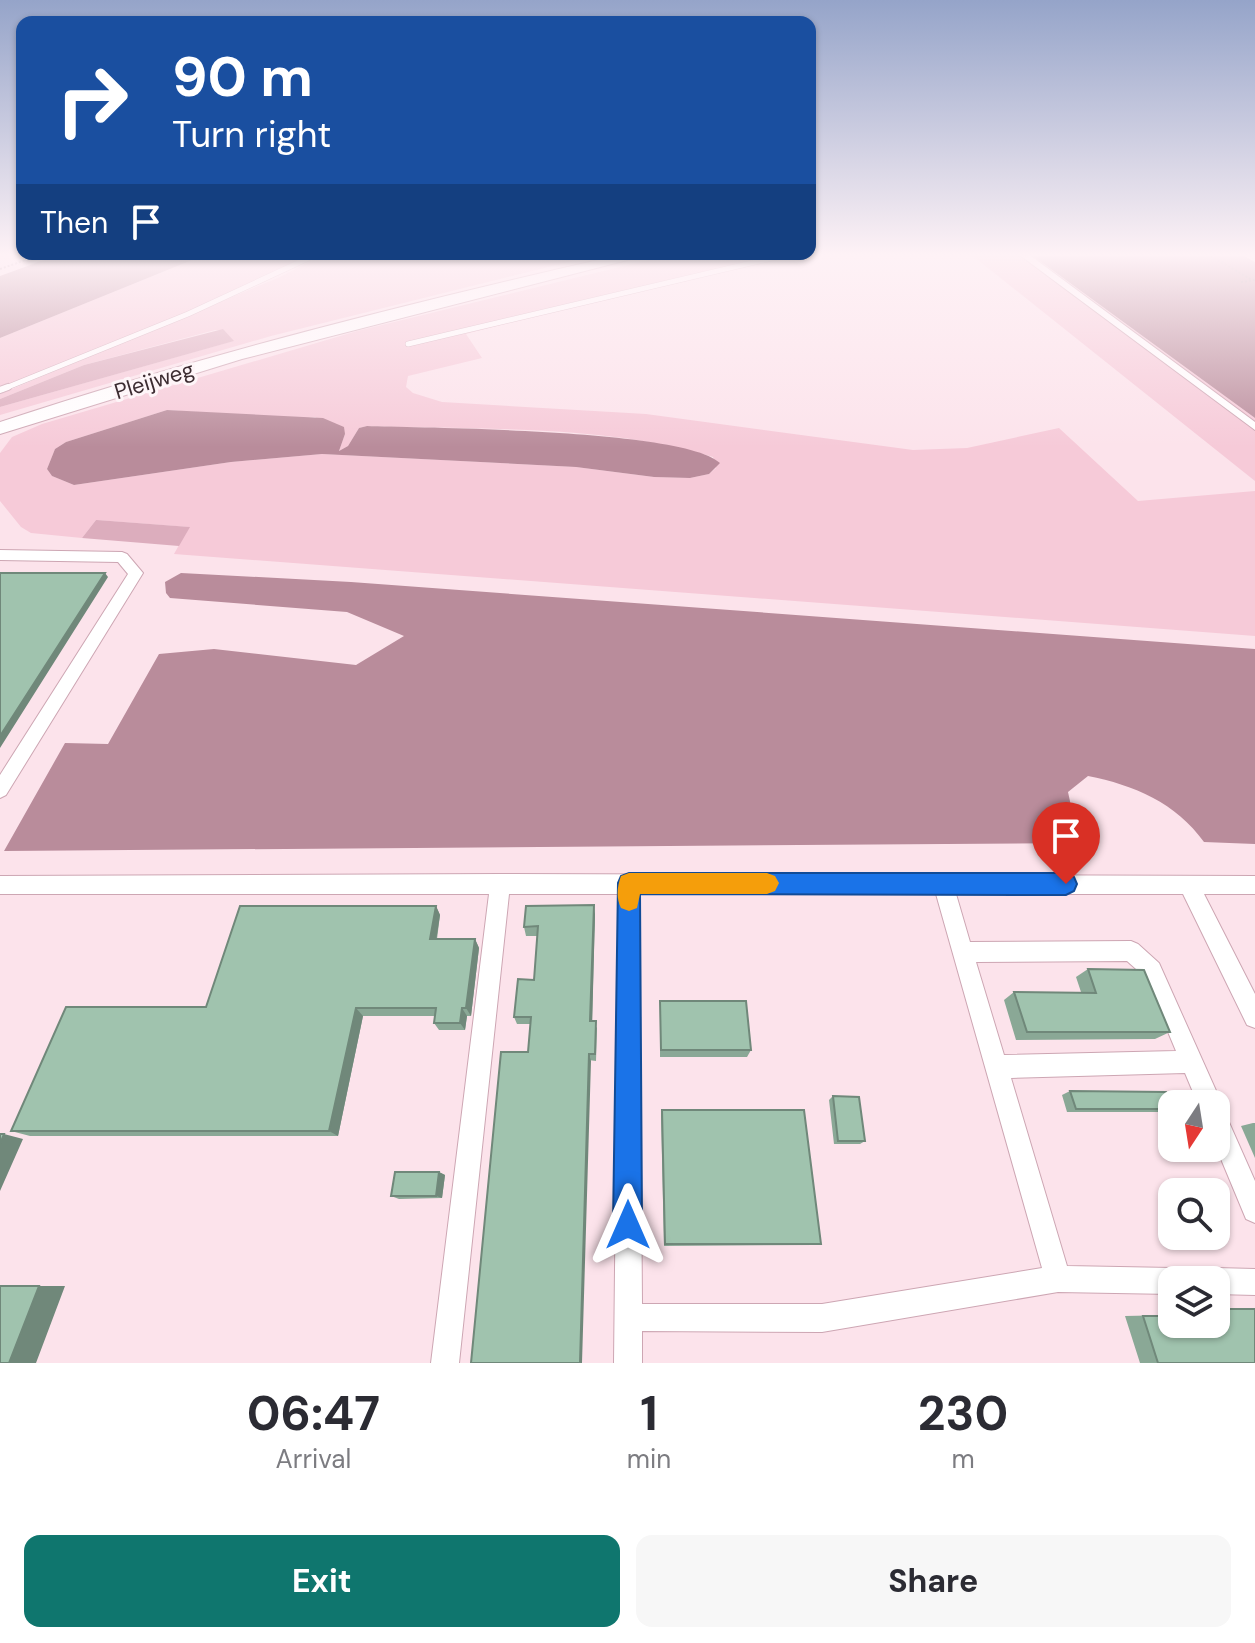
<!DOCTYPE html>
<html lang="en">
<head>
<meta charset="utf-8">
<style>
	body { margin:0; font-family:"DM Sans",sans-serif; background:#f7f7f7; color:#2b2b33; height:100vh; display:flex; flex-direction:column; font-size:30px; white-space:nowrap }
	* { box-sizing:border-box; margin:0 }
	p { font-size:26px; color:#7c7c81 }
	.icon { flex:none; width:44px; height:44px; fill:none; stroke:currentColor; stroke-width:2; stroke-linecap:round; stroke-linejoin:round }
	.map { position:relative; height:1363px; overflow:hidden }
	.drawer { display:flex; flex-direction:column; background:#fff; flex:1 }
	.drawer>* { flex:none }
	.guide { position:absolute; left:16px; top:16px; width:800px; height:244px; border-radius:16px; box-shadow:0 2px 6px #0004; background:#1a4fa0; color:#fff; overflow:hidden }
	.needle { width:52px; rotate:192deg }
	.controls { position:absolute; left:1158px; top:1090px; display:grid; gap:16px }
	.controls a { display:grid; place-items:center; width:72px; height:72px; border-radius:16px; background:#fff; box-shadow:0 2px 6px #0004; font-size:40px }
	.pin { position:absolute; display:grid; place-items:center; width:68px; height:68px; color:#fff; margin:-82px -34px; border-radius:50% 50% 50% 0; rotate:-45deg; box-shadow:0 0 8px #0007 }
	.pin .icon { rotate:45deg }
	.me { position:absolute; width:88px; margin:-44px; rotate:0deg; stroke-linejoin:round; filter:drop-shadow(0 0 6px #0008) }
	.turn { display:flex; align-items:center; gap:28px; height:168px; padding:0 24px; font-size:36px }
	.turn .icon { width:104px; height:104px; stroke-width:2.5 }
	.turn b { display:block; font-size:56px; line-height:68px }
	.then { display:flex; align-items:center; height:76px; padding:0 24px; background:#0003; gap:16px; font-size:30px }
	.eta { display:flex; justify-content:space-evenly; align-items:center; height:136px; text-align:center }
	.eta b { font-size:48px; font-weight:700; line-height:56px }
	.primary-button { display:flex; gap:16px; margin-top:auto; padding:16px 24px }
	.primary-button a { flex:1; height:92px; border-radius:16px; background:#0f766e; color:#fff; font-size:32px; font-weight:700; line-height:92px; text-align:center }
	.primary-button a+a { background:#f7f7f7; color:#2b2b33 }
	.map>svg:first-child { display:block }
	.green { fill:#f6cad8; fill-rule:evenodd }
	.forest { fill:#dcadbd }
	.water { fill:#b98c9b }
	.lines { fill:none; stroke-linecap:round; stroke-linejoin:round }
	.service-far1-casing { stroke:#cda6b3; stroke-width:6 }
	.service-casing { stroke:#cda6b3; stroke-width:8 }
	.minor-casing { stroke:#cda6b3; stroke-width:2 }
	.trunk-casing { stroke:#cda6b3; stroke-width:2 }
	.path { stroke:#9e8990; stroke-width:2; stroke-dasharray:2 2; stroke-linecap:butt }
	.service-far1 { stroke:#fff; stroke-width:5 }
	.service { stroke:#fff; stroke-width:6 }
	.minor { fill:#fff; fill-rule:evenodd }
	.trunk { fill:#fff; fill-rule:evenodd }
	.wall { fill:#8aa896 }
	.shaded-wall { fill:#70887a }
	.building { fill:#a0c3ae; stroke:#70887a; stroke-width:2 }
	.route { fill:#1a73e8; stroke:#114b97; stroke-width:2 }
	.slow { fill:#f59e0b }
	.labels { text-anchor:middle; stroke-width:6; stroke-linejoin:round; paint-order:stroke }
	.far-street-label { font-size:22px; fill:#3c2c31; stroke:#fef5f8 }
</style>
</head>
<body>
<div class="map">
<svg width="1255" height="1363" viewBox="0 0 1255 1363">
	<rect width="100%" height="100%" fill="#fce3eb"/>
	<!-- green -->
	<path class="green" d="M 202,256 L 311,256 L 171,319 L 0,389 L 0,338 Z
		M 321,256 L 593,256 L 271,336 L 0,415 L 0,407 L 233,341 L 223,330 L 215,330 L 84,365 L 0,399 L 0,394 L 280,277 Z
		M 665,256 L 791,256 L 624,293 L 466,334 L 482,358 L 408,376 L 406,387 L 413,393 L 442,402 L 646,414 L 913,450 L 967,448 L 1059,428 L 1138,501 L 1255,491 L 1255,636 L 174,554 L 189,527 L 96,520 L 82,538 L 31,533 L 21,527 L 0,501 L 0,453 L 12,437 L 42,424 L 357,331 ZM 167,410 L 299,419 L 315,417 L 345,434 L 339,451 L 348,446 L 359,428 L 367,426 C 479,430 605,424 713,457 L 716,468 L 709,474 L 690,478 L 654,477 L 576,467 L 322,454 L 231,462 L 74,485 L 52,476 L 47,469 L 55,449 L 66,442 Z
		M 973,256 L 1033,256 L 1255,418 L 1255,481 Z"/>
	<!-- forest -->
	<path class="forest" d="M 223,329 L 234,341 L 0,407 L 0,399 L 84,365 Z
		M 96,520 L 97,520 L 190,527 L 179,546 L 82,538 Z"/>
	<!-- water -->
	<path class="water" d="M 55,256 L 202,256 L 0,338 L 0,276 Z
		M 1033,256 L 1244,256 L 1255,262 L 1255,418 Z
		M 167,410 L 323,418 L 344,427 L 345,434 L 339,451 L 348,446 L 359,428 L 367,426 C 427,428 685,429 720,463 L 709,474 L 690,478 L 654,477 L 576,467 L 322,454 L 231,462 L 74,485 L 52,476 L 47,469 L 55,449 L 66,442 Z
		M 181,573 L 351,582 L 1255,649 L 1255,844 L 1204,842 C 1176,803 1134,785 1088,776 L 1068,792 L 1079,843 L 4,851 L 65,743 L 108,744 L 159,654 L 214,649 L 356,665 L 404,636 L 347,612 L 170,598 L 166,593 L 165,582 Z"/>
	<g class="lines">
		<!-- service-far1 casing -->
		<g class="service-far1-casing">
			<path id="service-far1" d="M 408,344 L 781,256
				M 3,389 L 188,314 L 313,256"/>
		</g>
		<!-- service casing -->
		<g class="service-casing">
			<path id="service" d="M 0,390 L 8,387"/>
		</g>
		<!-- minor casing -->
		<g class="minor-casing">
			<path id="minor" d="M 1021,256 L 1031,256 L 1255,422 L 1255,430 Z
				M 0,550 L 122,552 L 127,554 L 143,573 L 6,795 L 0,798 L 0,775 L 128,574 L 118,562 L 0,560 Z
				M 500,874 L 1255,876 L 1255,894 L 1204,894 L 1255,994 L 1255,1028 L 1247,1025 L 1183,894 L 956,894 L 970,942 L 1131,941 L 1138,944 L 1159,963 L 1222,1104 L 1220,1109 L 1224,1111 L 1255,1181 L 1255,1223 L 1246,1219 L 1216,1147 L 1216,1104 L 1198,1104 L 1185,1073 L 1011,1078 L 1067,1266 L 1172,1268 L 1181,1272 L 1185,1280 L 1172,1280 L 1172,1294 L 1058,1292 L 822,1332 L 642,1331 L 642,1363 L 614,1363 L 619,894 L 509,894 L 459,1363 L 431,1363 L 489,894 L 0,894 L 0,876 ZM 639,894 L 936,894 L 1042,1268 L 822,1304 L 642,1304 ZM 1127,961 L 1145,977 L 1176,1051 L 1004,1055 L 976,962 Z
				M 1216,1268 L 1255,1269 L 1255,1295 L 1216,1294 L 1216,1280 L 1203,1280 L 1207,1272 Z"/>
		</g>
		<!-- trunk casing -->
		<g class="trunk-casing">
			<path id="trunk" d="M 616,256 L 643,256 L 242,359 L 0,434 L 0,422 C 203,355 408,303 616,256 Z"/>
		</g>
		<!-- path -->
		<path class="path" d="M 1211,256 L 1252,280
			M 0,269 L 37,256
			M 1241,282 L 1255,280"/>
		<!-- service-far1 -->
		<use href="#service-far1" class="service-far1"/>
		<!-- service -->
		<use href="#service" class="service"/>
		<!-- minor -->
		<use href="#minor" class="minor"/>
		<!-- trunk -->
		<use href="#trunk" class="trunk"/>
	</g>
	<!-- wall -->
	<path class="wall" d="M 436,906 L 440,915 L 437,939 L 475,939 L 479,948 L 471,1016 L 467,1016 L 465,1030 L 439,1030 L 434,1023 L 435,1016 L 363,1016 L 338,1136 L 30,1136 L 11,1131 Z
		M 595,914 L 592,1021 L 597,1028 L 596,1061 L 528,1052 L 530,1024 L 517,1024 L 514,1017 L 534,980 L 538,936 L 526,936 L 524,927 Z
		M 1088,969 L 1170,1032 L 1155,1039 L 1016,1040 L 1004,1000 L 1014,992 L 1081,992 L 1076,977 Z
		M 660,1001 L 751,1050 L 747,1057 L 660,1057 Z
		M 1070,1091 L 1172,1109 L 1162,1112 L 1067,1112 L 1062,1095 Z
		M 833,1096 L 865,1141 L 860,1144 L 834,1144 L 829,1100 Z
		M 662,1110 L 821,1244 L 815,1245 L 664,1246 L 661,1115 Z
		M 1253,1123 L 1255,1123 L 1255,1158 L 1241,1126 Z
		M 439,1172 L 445,1175 L 442,1198 L 399,1199 L 391,1196 Z
		M 1216,1308 L 1255,1308 L 1255,1363 L 1140,1363 L 1125,1316 L 1172,1315 L 1172,1324 L 1216,1324 Z"/>
	<!-- shaded-wall -->
	<path class="shaded-wall" d="M 105,573 L 108,577 L 0,748 L 0,736 Z
		M 594,905 L 595,914 L 592,1029 L 590,1021 Z
		M 436,906 L 440,915 L 435,948 L 430,939 Z
		M 475,939 L 479,948 L 471,1016 L 466,1008 Z
		M 356,1008 L 363,1016 L 338,1136 L 329,1131 Z
		M 462,1008 L 467,1016 L 465,1030 L 460,1023 Z
		M 589,1054 L 591,1061 L 582,1363 L 580,1363 Z
		M 4,1134 L 23,1139 L 0,1191 L 0,1144 Z
		M 439,1172 L 445,1175 L 442,1198 L 436,1196 Z
		M 39,1286 L 65,1286 L 36,1363 L 9,1363 Z"/>
	<!-- building -->
	<path class="building" d="M 0,573 L 105,573 L 0,736 Z
		M 594,905 L 590,1021 L 596,1021 L 595,1054 L 589,1054 L 580,1363 L 471,1363 L 501,1052 L 528,1052 L 531,1017 L 514,1017 L 518,979 L 534,980 L 538,926 L 524,927 L 526,906 Z
		M 240,906 L 436,906 L 430,939 L 475,939 L 466,1008 L 462,1008 L 460,1023 L 434,1023 L 436,1008 L 356,1008 L 329,1131 L 11,1131 L 66,1007 L 206,1007 Z
		M 1088,969 L 1144,970 L 1170,1032 L 1027,1032 L 1014,992 L 1096,993 Z
		M 660,1001 L 746,1001 L 751,1050 L 661,1050 Z
		M 1070,1091 L 1166,1092 L 1172,1109 L 1076,1109 Z
		M 833,1096 L 859,1097 L 865,1141 L 838,1141 Z
		M 662,1110 L 804,1110 L 821,1244 L 665,1244 Z
		M 0,1134 L 4,1134 L 0,1144 Z
		M 395,1172 L 439,1172 L 436,1196 L 391,1196 Z
		M 0,1286 L 39,1286 L 9,1363 L 0,1363 Z
		M 1222,1309 L 1255,1309 L 1255,1363 L 1158,1363 L 1143,1316 L 1172,1316 L 1172,1324 L 1216,1324 L 1216,1316 L 1225,1316 Z"/>
	<!-- sky -->
	<linearGradient id="sky" x2="0" y2="1"><stop stop-color="#95a4c9"/><stop offset="0.57" stop-color="#fef2f6"/><stop offset="1" stop-color="#fef2f6" stop-opacity="0"/></linearGradient>
	<rect width="1255" height="447" fill="url(#sky)"/>
	<!-- route -->
	<path class="route" d="M 629,873 L 1066,873 L 1074,877 L 1077,884 L 1074,891 L 1066,895 L 640,894 L 642,1225 L 638,1235 L 628,1239 L 618,1235 L 613,1225 L 618,883 L 621,876 Z"/>
	<!-- slow -->
	<path class="slow" d="M 629,873 L 767,873 L 775,876 L 779,883 L 775,891 L 767,894 L 640,894 L 637,908 L 629,911 L 621,908 C 616,898 617,887 621,876 Z"/>
	<g class="labels">
		<!-- far-street labels -->
		<g class="far-street-label">
			<text transform="translate(154 380) rotate(-17)" y="8">Pleijweg</text>
		</g>
	</g>
</svg>
<div class="controls">
<a><svg class="needle" viewBox="-14 -14 28 28"><path d="M0-13l5 13h-10z" fill="#e53935"/><path d="M0 13l5-13h-10z" fill="#7c7c81"/></svg></a>
<a><svg class="icon" aria-label="search" viewBox="0 0 24 24"><circle cx="10" cy="10" r="6"/><path d="M15 15l6 6"/></svg></a>
<a><svg class="icon" aria-label="layers" viewBox="0 0 24 24"><path d="M12 4l9 5-9 5-9-5zM3 14l9 5 9-5"/></svg></a>
</div>
<div class="pin" style="left:1066px;top:884px;background:#d93025"><svg class="icon" aria-label="arrive" viewBox="0 0 24 24"><path d="M6 21V4h12l-3 4 3 4H6"/></svg></div>
<svg class="me" style="left:628px;top:1225px" viewBox="-20 -20 40 40"><path d="M0-17L14 15 0 8-14 15z" fill="#1a73e8" stroke="#fff" stroke-width="4"/></svg>
<div class="guide">
<div class="turn"><svg class="icon" aria-label="right" viewBox="0 0 24 24"><path d="M7 20v-9h11M14 6l5 5-5 5"/></svg><div><b>90 m</b>Turn right</div></div>
<div class="then">Then<svg class="icon" aria-label="arrive" viewBox="0 0 24 24"><path d="M6 21V4h12l-3 4 3 4H6"/></svg></div>
</div>
</div>
<section class="drawer">
<div class="eta">
<div><b>06:47</b><p>Arrival</p></div>
<div><b>1</b><p>min</p></div>
<div><b>230</b><p>m</p></div>
</div>
<div class="primary-button"><a>Exit</a><a>Share</a></div>
</section>
</body>
</html>
